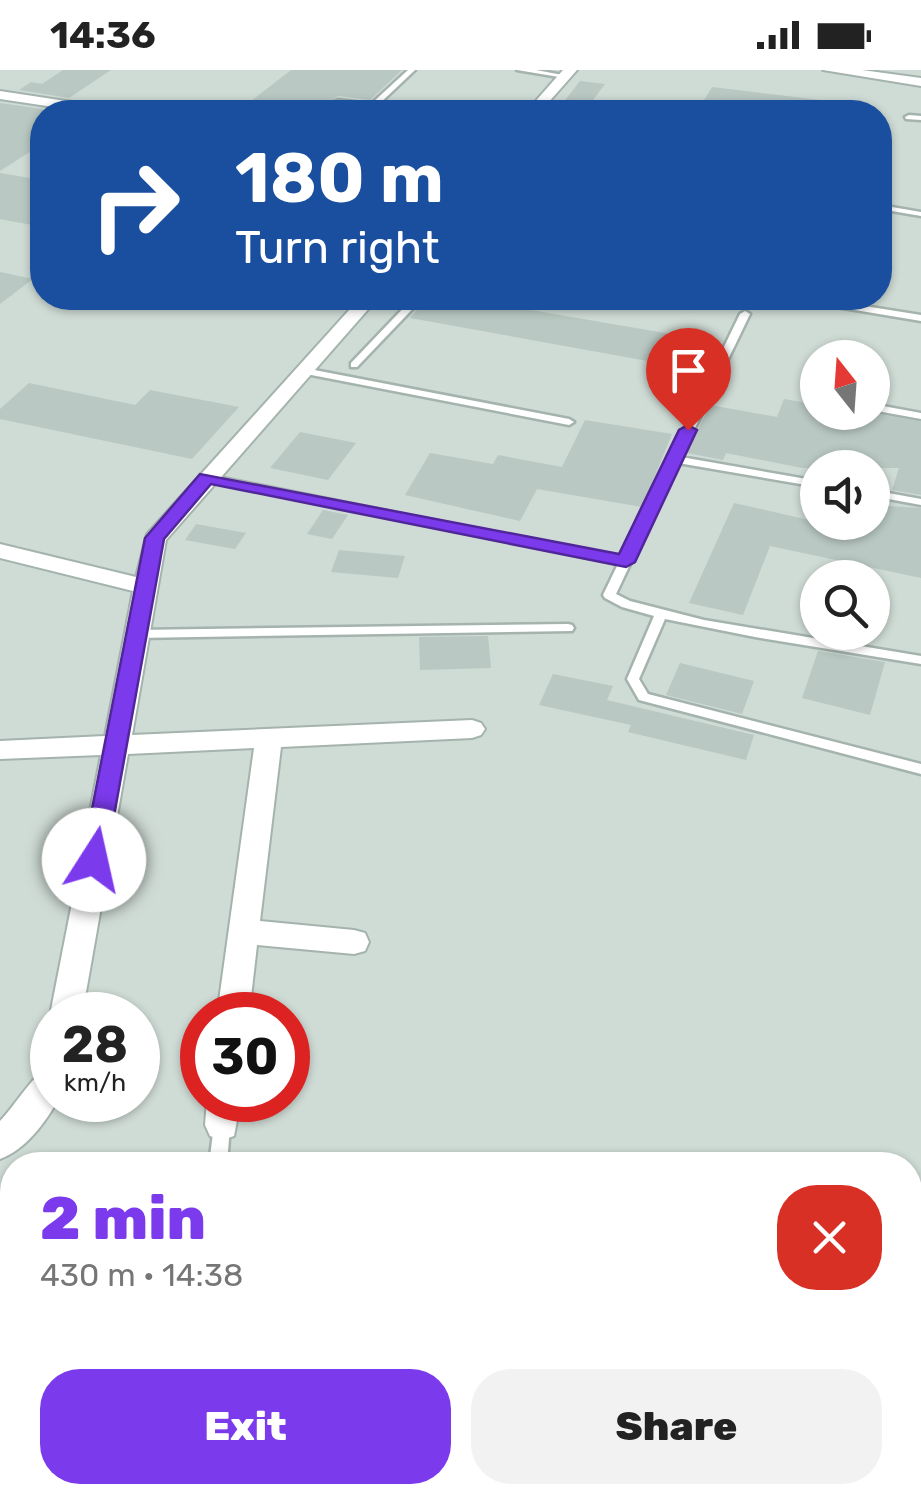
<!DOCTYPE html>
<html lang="en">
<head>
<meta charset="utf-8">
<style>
	body { margin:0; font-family:Rubik,sans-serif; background:#f2f2f2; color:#222; height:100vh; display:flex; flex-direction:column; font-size:38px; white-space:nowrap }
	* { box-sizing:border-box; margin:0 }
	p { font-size:32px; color:#767676 }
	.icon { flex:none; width:55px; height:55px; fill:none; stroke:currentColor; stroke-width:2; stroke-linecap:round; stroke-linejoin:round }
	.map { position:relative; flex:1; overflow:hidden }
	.drawer { position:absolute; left:0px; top:1082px; width:922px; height:352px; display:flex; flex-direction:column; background:#fff; border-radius:40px 40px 0 0; box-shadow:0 2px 8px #0004 }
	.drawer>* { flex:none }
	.banner { position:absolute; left:30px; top:30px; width:862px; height:210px; border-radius:40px; box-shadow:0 2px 8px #0004; background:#1a4fa0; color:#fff; overflow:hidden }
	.needle { width:65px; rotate:343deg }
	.fabs { position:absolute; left:800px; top:270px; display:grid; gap:20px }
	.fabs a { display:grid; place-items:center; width:90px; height:90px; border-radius:50%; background:#fff; box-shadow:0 2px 8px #0004; font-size:50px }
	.speed { position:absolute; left:30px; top:922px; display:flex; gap:20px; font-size:50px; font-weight:700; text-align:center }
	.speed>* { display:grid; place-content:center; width:130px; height:130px; border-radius:50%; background:#fff; box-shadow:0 2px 8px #0004; line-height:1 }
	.speed small { font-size:25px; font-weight:400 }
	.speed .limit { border:15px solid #d22; background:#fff; color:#111 }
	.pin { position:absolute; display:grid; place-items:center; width:85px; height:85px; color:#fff; margin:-102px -42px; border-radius:50% 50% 50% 0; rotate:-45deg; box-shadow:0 0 10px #0007 }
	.pin .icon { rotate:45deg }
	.me { position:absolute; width:110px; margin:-55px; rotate:10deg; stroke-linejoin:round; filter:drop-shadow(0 0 8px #0008) }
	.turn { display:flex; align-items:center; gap:35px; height:210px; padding:0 40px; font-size:45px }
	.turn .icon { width:130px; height:130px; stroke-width:2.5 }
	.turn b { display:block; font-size:70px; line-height:85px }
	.round { display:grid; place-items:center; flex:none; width:105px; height:105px; border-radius:40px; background:#f2f2f2 }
	.overview { display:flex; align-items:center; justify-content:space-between; height:170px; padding:0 40px }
	h1 { font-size:60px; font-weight:800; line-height:75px; color:#7c3aed }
	.button { display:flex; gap:20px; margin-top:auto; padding:20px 40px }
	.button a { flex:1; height:115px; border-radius:40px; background:#7c3aed; color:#fff; font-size:40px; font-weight:800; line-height:115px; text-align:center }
	.button a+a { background:#f2f2f2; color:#222 }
	.status { display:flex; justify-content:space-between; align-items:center; height:70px; padding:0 50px; background:#fff; direction:ltr }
	.status svg { height:28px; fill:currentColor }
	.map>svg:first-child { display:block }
	.built { fill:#cfdbd5; fill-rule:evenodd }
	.building { fill:#b9c8c2 }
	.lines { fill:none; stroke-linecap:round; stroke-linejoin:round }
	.service-casing { stroke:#a4b3ad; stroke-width:5 }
	.minor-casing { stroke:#a4b3ad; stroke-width:4 }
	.service { fill:#fff; fill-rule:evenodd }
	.minor { fill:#fff; fill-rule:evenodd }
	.route { fill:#7c3aed; stroke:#51269a; stroke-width:2.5 }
</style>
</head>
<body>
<div class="status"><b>14:36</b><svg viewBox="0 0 49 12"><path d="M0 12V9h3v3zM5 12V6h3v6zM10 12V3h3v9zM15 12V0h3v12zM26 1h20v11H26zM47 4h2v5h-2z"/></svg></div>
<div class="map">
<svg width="921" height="1434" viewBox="0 0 921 1434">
	<rect width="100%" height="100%" fill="#e1ebe6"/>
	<!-- built -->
	<path class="built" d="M 0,0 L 921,0 L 921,1434 L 0,1434 ZM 42,42 L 880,42 L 880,228 L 42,228 ZM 818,288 L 872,288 L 872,342 L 818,342 ZM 818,398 L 872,398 L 872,452 L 818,452 ZM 818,508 L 872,508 L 872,562 L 818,562 ZM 52,945 L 138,945 L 138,1030 L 52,1030 ZM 202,945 L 288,945 L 288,1030 L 202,1030 ZM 12,1095 L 910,1095 L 910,1422 L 12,1422 Z"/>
	<!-- building -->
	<path class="building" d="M 63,0 L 111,0 L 69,28 L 19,20 L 31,12 L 42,14 Z
		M 291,0 L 402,0 L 370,30 L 338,26 L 330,31 L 333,36 L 359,42 L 237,42 Z
		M 580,11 L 605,14 L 584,42 L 556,42 Z
		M 712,17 L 820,30 L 819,42 L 697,42 Z
		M 0,33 L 50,40 L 42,42 L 42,74 L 0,101 Z
		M 0,103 L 42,110 L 42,146 L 32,155 L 0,149 Z
		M 0,202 L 33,209 L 0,234 Z
		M 427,228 L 462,228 L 711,271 L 697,300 L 410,248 Z
		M 29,313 L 135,335 L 150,320 L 239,337 L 192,389 L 0,349 L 0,339 Z
		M 784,329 L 818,335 L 818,342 L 869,342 L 921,352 L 921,425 L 892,420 L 899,398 L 802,398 L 726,383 L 723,390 L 687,383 L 710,335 L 777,347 Z
		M 585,350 L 672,364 L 642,437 L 537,419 L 520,451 L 405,425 L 430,383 L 493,394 L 498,385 L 562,397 Z
		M 300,362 L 356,373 L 328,410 L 270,398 Z
		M 734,433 L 818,452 L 872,452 L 872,435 L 921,438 L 921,508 L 770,476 L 743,545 L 689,533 Z
		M 323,440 L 348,445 L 332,469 L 307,464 Z
		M 196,454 L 246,463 L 235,479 L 185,470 Z
		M 339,480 L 405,486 L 398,508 L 331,502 Z
		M 488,566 L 491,598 L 420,600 L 419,567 Z
		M 818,581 L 885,592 L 870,645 L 802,628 Z
		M 680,593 L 754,611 L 742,644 L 666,625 Z
		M 553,604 L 613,616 L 607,630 L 754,665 L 746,690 L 628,662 L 631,655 L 539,635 Z"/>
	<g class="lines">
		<!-- service casing -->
		<g class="service-casing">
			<path id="service" d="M 408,0 L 415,0 L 378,35 L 412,40 L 415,42 L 372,39 L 334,32 L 338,30 L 371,34 Z
				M 517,0 L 536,0 L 568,6 L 565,8 Z
				M 909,45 L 921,46 L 921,50 L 906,49 L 905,47 Z
				M 880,135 L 921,142 L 921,146 L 880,139 Z
				M 413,228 L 423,228 L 357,297 L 351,297 L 351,293 Z
				M 796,228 L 814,228 L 921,245 L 921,251 L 801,231 Z
				M 745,241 L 750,244 L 681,387 L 818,411 L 818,417 L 678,393 L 616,524 L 630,531 L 704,550 L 921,586 L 921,594 L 755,567 L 665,549 L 639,609 L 648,624 L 921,694 L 921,704 L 639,630 L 627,609 L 654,546 L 622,537 L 605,528 L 603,525 L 618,494 L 207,411 L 202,408 L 207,405 L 621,488 L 740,244 Z
				M 304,298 L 569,349 L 574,352 L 569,355 L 301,303 L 301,299 Z
				M 812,322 L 818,323 L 818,329 L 808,327 L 808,323 Z
				M 872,334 L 921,343 L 921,349 L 872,340 Z
				M 872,420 L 921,429 L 921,435 L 872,426 Z
				M 568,554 L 572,555 L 574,558 L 572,561 L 137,568 L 131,564 L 137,560 Z
				M 222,1047 L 228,1050 L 230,1055 L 227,1095 L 209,1095 L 214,1055 L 216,1050 Z
				M 666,1422 C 681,1422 699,1418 705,1434 C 691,1434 673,1434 666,1422 Z"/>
		</g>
		<!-- minor casing -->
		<g class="minor-casing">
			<path id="minor" d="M 563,0 L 577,0 L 540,42 L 526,42 Z
				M 823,0 L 862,0 L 921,8 L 921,16 Z
				M 0,21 L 112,38 L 119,42 L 87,42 L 0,29 Z
				M 360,228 L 378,228 L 166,470 L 132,665 L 472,650 L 481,653 L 485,659 L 481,665 L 472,668 L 281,677 L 260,851 L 354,860 L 365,863 L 369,872 L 365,881 L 354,884 L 257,875 L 249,945 L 217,945 L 254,678 L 128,684 L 82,945 L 52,945 L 52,950 L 50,945 L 101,685 L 0,689 L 0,671 L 105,666 L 133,521 L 0,488 L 0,474 L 136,507 L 147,464 Z
				M 702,228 L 736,228 L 738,230 L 729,235 L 705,232 Z
				M 52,995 L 52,1030 L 58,1030 C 45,1053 25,1080 0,1089 L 0,1051 C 15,1036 36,1000 52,995 Z
				M 207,1030 L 241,1030 L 234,1066 L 222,1070 L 210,1066 L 205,1055 Z"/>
		</g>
		<!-- service -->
		<use href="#service" class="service"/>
		<!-- minor -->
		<use href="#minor" class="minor"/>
	</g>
	<!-- route -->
	<path class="route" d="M 688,355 L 697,360 L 635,492 L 626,497 L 211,414 L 164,469 L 106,790 L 102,797 L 86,797 L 82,790 L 145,468 L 200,404 L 619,484 L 679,360 Z"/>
</svg>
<div class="fabs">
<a><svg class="needle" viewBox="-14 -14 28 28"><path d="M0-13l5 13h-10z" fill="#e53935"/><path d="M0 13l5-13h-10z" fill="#767676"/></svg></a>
<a><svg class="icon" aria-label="sound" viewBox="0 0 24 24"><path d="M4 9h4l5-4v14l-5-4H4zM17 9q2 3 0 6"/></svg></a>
<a><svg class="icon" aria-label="search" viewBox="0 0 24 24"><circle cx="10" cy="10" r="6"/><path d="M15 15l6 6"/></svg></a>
</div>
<div class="speed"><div>28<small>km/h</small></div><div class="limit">30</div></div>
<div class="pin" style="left:688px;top:360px;background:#d93025"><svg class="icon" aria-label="arrive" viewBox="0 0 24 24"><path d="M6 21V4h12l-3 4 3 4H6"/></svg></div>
<svg class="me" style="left:94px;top:790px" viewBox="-20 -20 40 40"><circle r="19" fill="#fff"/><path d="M0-13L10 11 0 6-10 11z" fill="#7c3aed"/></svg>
<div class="banner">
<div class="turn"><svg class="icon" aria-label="right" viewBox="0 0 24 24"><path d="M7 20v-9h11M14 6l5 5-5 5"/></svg><div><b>180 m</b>Turn right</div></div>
</div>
<section class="drawer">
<div class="overview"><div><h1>2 min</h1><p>430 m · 14:38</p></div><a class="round" style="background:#d93025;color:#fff"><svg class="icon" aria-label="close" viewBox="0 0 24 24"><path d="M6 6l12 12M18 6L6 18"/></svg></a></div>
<div class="button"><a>Exit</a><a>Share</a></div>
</section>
</div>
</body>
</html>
